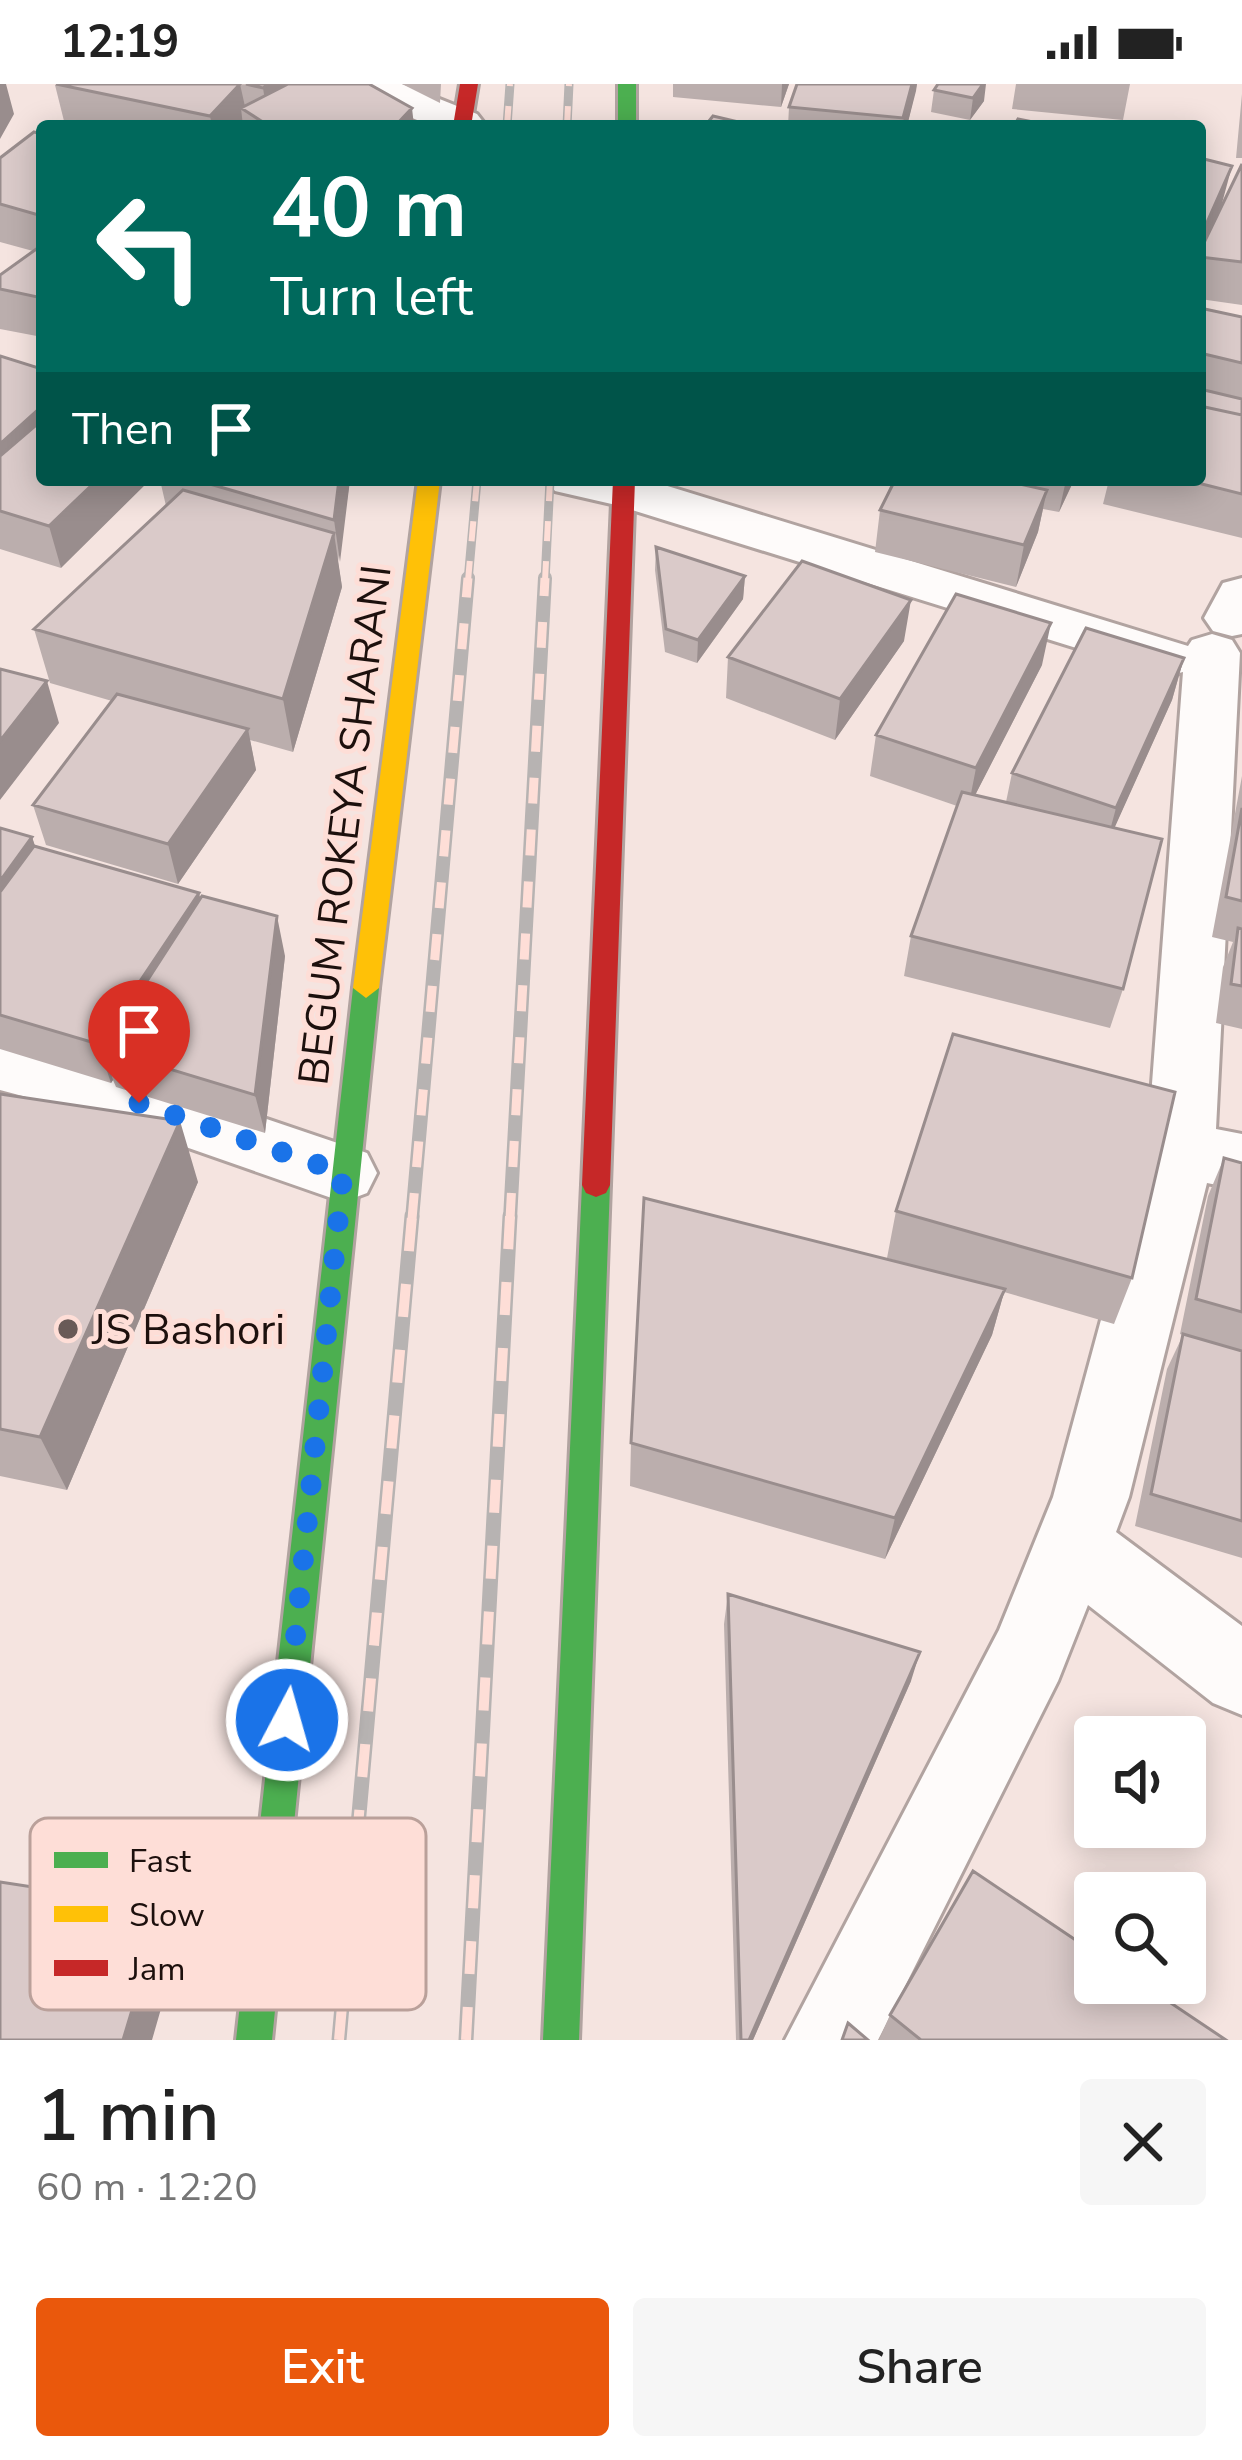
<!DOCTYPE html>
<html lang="en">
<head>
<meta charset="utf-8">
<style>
	body { margin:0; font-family:"Nunito Sans",sans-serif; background:#f6f6f6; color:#222; height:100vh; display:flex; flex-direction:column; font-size:45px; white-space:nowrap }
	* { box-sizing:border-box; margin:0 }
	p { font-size:39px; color:#767676 }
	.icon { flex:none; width:66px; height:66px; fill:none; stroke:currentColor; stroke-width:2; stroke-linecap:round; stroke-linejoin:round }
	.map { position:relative; height:1956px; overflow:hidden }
	.side { display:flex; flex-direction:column; background:#fff; flex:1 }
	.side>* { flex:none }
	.top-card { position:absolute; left:36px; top:36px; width:1170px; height:366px; border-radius:12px; box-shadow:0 6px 30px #0003; background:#00695c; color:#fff; overflow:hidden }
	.controls { position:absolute; left:1074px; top:1632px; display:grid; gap:24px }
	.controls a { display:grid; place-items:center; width:132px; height:132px; border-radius:12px; background:#fff; box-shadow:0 6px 30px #0003; font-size:60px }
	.pin { position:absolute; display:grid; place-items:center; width:102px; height:102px; color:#fff; margin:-123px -51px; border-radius:50% 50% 50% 0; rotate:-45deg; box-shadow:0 0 12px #0007 }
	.pin .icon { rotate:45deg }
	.me { position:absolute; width:132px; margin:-66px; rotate:6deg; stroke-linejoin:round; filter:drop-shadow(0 0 9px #0008) }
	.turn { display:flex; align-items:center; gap:42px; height:252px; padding:0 36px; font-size:54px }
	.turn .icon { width:156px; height:156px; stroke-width:2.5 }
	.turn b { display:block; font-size:84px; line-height:102px }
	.then { display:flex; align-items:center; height:114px; padding:0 36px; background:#0003; gap:24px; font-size:45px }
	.round { display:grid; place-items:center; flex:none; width:126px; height:126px; border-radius:12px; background:#f6f6f6 }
	.overview { display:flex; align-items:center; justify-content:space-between; height:204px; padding:0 36px }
	h1 { font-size:72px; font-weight:600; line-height:90px }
	.action { display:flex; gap:24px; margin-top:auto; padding:24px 36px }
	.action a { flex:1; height:138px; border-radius:12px; background:#ea580c; color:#fff; font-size:48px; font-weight:600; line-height:138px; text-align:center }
	.action a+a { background:#f6f6f6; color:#222 }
	.status { display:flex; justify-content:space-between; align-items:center; height:84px; padding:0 60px; background:#fff; direction:ltr }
	.status svg { height:33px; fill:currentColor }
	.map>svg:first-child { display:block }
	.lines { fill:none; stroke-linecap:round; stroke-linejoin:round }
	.street-casing { stroke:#b1a3a0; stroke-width:6 }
	.fast-casing { stroke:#b1a3a0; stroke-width:6 }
	.slow-casing { stroke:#b1a3a0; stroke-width:6 }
	.jam-casing { stroke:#b1a3a0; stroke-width:6 }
	.street { fill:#fefbfa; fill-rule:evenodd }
	.fast { fill:#4caf50; fill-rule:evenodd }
	.slow { fill:#ffc107; fill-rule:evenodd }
	.jam { fill:#c62828; fill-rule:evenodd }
	.rail-far2-casing { stroke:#b7b3b2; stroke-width:9 }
	.rail-far1-casing { stroke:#b7b3b2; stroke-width:14 }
	.rail-casing { stroke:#b7b3b2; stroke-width:15 }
	.rail-far2 { stroke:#feded7; stroke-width:6; stroke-dasharray:20; stroke-linecap:butt }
	.rail-far1 { stroke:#feded7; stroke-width:9; stroke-dasharray:26; stroke-linecap:butt }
	.rail { stroke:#feded7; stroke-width:10; stroke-dasharray:33; stroke-linecap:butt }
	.wall { fill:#bbaead }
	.shaded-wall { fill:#998d8d }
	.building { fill:#dacac9; stroke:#998d8d; stroke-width:3 }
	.route { stroke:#1a73e8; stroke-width:21; stroke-dasharray:0 37.8 }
	.poi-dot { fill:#695a57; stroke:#feded7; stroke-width:4.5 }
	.labels { text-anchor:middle; stroke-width:10; stroke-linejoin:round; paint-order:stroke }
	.street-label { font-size:42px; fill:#1d100d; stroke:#feded7 }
	.poi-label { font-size:42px; fill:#1d100d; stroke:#feded7; text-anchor:start }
	.key { fill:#feded7; stroke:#baa09a; stroke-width:3 }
	.key-label { font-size:33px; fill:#1d100d }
</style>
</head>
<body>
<div class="status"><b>12:19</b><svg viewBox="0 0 49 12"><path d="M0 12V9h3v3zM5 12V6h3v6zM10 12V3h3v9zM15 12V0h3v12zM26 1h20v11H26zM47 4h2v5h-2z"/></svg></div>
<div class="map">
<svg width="1242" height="1956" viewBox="0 0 1242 1956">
	<rect width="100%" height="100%" fill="#f5e4e0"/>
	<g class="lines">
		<!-- street casing -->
		<g class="street-casing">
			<path id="street" d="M 344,0 L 402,0 L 477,30 L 484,39 L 432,42 L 350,9 Z
				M 547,396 L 648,396 L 1188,562 L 1192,556 L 1212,550 L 1232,556 L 1240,569 L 1216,1045 L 1242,1050 L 1242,1106 L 1207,1099 L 1129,1413 L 1116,1448 L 1242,1542 L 1242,1631 L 1213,1619 L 1088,1521 L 1058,1597 L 878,1956 L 785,1956 L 999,1546 L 1053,1413 L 1147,1066 L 1183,588 L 1167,592 L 1147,586 L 616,421 L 555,407 Z
				M 1242,494 L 1242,550 L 1232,552 L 1213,547 L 1204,534 L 1223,499 Z
				M 0,954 L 98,978 L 367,1069 L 377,1089 L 367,1109 L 343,1118 L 94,1031 L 0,1006 Z"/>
		</g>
		<!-- fast casing -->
		<g class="fast-casing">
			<path id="fast" d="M 618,0 L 636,0 L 636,42 L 618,42 Z
				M 366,894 L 379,904 L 272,1956 L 236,1956 L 353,904 Z
				M 596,1089 L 606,1093 L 610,1101 L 579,1956 L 543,1956 L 582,1101 L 586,1093 Z"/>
		</g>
		<!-- slow casing -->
		<g class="slow-casing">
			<path id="slow" d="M 418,396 L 440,396 L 379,904 L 366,914 L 353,904 Z"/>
		</g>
		<!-- jam casing -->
		<g class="jam-casing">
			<path id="jam" d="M 460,0 L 478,0 L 471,42 L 453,42 Z
				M 613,396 L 635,396 L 610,1101 L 606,1109 L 596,1113 L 586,1109 L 582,1101 Z"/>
		</g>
		<!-- street -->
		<use href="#street" class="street"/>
		<!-- fast -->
		<use href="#fast" class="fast"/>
		<!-- slow -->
		<use href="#slow" class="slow"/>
		<!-- jam -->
		<use href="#jam" class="jam"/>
		<!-- rail-far2 casing -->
		<g class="rail-far2-casing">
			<path id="rail-far2" d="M 507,42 L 510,0
				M 567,42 L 569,0
				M 468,497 L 477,396
				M 545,497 L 550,396"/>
		</g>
		<!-- rail-far1 casing -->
		<g class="rail-far1-casing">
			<path id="rail-far1" d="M 412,1135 L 468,494
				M 510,1135 L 545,494"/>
		</g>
		<!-- rail casing -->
		<g class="rail-casing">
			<path id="rail" d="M 339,1956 L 412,1132
				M 466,1956 L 510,1132"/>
		</g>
		<!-- rail-far2 -->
		<use href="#rail-far2" class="rail-far2"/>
		<!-- rail-far1 -->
		<use href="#rail-far1" class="rail-far1"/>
		<!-- rail -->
		<use href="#rail" class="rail"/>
	</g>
	<!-- wall -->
	<path class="wall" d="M 369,0 L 414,42 L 68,42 L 65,41 L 55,1 Z
		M 402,0 L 441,0 L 440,19 Z
		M 673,0 L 789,0 L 781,23 L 673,13 Z
		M 797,0 L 917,0 L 907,42 L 788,42 L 789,23 Z
		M 1016,0 L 1130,0 L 1123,36 L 1012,25 Z
		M 934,6 L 984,17 L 970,36 L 931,28 Z
		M 1242,10 L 1242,74 L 1236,74 Z
		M 42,50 L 42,253 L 0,245 L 0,191 L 33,167 L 0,158 L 0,74 Z
		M 1200,74 L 1222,122 L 1242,80 L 1242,221 L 1200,215 Z
		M 1200,224 L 1242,233 L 1242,454 L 1103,420 L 1109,396 L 1200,396 Z
		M 0,272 L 42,285 L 61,484 L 0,465 Z
		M 160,396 L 350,396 L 338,478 L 342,503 L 293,668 L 250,656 L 256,686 L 178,800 L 46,761 L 33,721 L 112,617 L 50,599 L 34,545 L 166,422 Z
		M 893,396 L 1074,396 L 1059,428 L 1043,425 L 1038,448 L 1016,503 L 875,468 L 880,426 Z
		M 656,463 L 745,492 L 743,515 L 697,579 L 665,568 L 655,486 Z
		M 904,557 L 835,656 L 726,614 L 728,573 Z
		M 1184,574 L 1172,616 L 1114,744 L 1123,905 L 1110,944 L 904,892 L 911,852 L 957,722 L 870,692 L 876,651 L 1042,581 L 975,711 L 1006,718 L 1012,689 Z
		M 1242,692 L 1242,945 L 1216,939 L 1223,883 L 1233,858 L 1212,853 Z
		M 0,744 L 32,753 L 35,763 L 201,815 L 285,872 L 265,1049 L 116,1003 L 113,996 L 111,999 L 0,965 Z
		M 0,1010 L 198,1098 L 67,1406 L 0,1392 Z
		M 1224,1074 L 1242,1079 L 1242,1474 L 1135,1442 L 1167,1285 L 1183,1251 L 1180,1250 L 1208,1112 Z
		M 896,1127 L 1132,1194 L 1114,1240 L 1004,1208 L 992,1251 L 885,1475 L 630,1402 L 631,1359 L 918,1183 L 887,1174 Z
		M 728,1510 L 911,1597 L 753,1956 L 736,1956 L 724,1540 Z
		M 890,1931 L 1226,1956 L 879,1956 Z"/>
	<!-- shaded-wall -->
	<path class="shaded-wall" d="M 0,0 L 6,0 L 14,30 L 0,55 Z
		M 240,0 L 246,27 L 241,24 L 243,42 L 212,42 L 210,32 Z
		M 269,0 L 324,0 L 269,42 L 263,4 Z
		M 782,0 L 789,0 L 781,23 Z
		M 912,0 L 917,0 L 916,7 L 907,42 L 902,42 Z
		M 983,0 L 986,0 L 984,17 L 970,36 L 973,14 Z
		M 412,24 L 414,42 L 395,42 Z
		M 1232,82 L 1221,123 L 1200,172 L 1200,154 Z
		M 42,322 L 42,374 L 0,413 L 0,360 Z
		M 97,396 L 150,396 L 61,484 L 49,442 Z
		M 339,396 L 350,396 L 340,478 L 334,436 Z
		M 1066,396 L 1074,396 L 1059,428 Z
		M 1047,406 L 1038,448 L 1016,503 L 1024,461 Z
		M 334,449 L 342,503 L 293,668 L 283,615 Z
		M 745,492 L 743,515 L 697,579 L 698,556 Z
		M 911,516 L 904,557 L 835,656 L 840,615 Z
		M 1051,539 L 1042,581 L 968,725 L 976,684 Z
		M 1184,574 L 1172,616 L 1105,765 L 1116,724 Z
		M 47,597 L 59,639 L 0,716 L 0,657 Z
		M 248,645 L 256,686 L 178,800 L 168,760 Z
		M 32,753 L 46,794 L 0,857 L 0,797 Z
		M 199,809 L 209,849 L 103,965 L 113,996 L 111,999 L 98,960 Z
		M 277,832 L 285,872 L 265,1049 L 255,1011 Z
		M 180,1037 L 198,1098 L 67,1406 L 40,1353 Z
		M 1005,1205 L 992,1251 L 885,1475 L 895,1434 Z
		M 920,1568 L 911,1597 L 753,1956 L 749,1956 Z
		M 163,1823 L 182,1852 L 152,1956 L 123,1956 Z"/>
	<!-- building -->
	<path class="building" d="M 56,0 L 240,0 L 210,32 Z
		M 246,0 L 269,0 L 263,4 Z
		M 288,0 L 369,0 L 412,24 L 395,42 L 269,42 L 241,24 Z
		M 797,0 L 912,0 L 903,34 L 789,23 Z
		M 938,0 L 983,0 L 973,14 L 934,6 Z
		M 713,32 L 751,41 L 705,42 Z
		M 1018,35 L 1053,42 L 1014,42 Z
		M 34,48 L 42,50 L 42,132 L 0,120 L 0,74 Z
		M 1200,74 L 1232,82 L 1200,154 Z
		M 1242,80 L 1242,178 L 1200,173 L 1200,167 Z
		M 42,161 L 42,214 L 0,205 L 0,191 Z
		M 1200,224 L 1242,233 L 1242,279 L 1200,269 Z
		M 0,272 L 42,285 L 42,322 L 0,360 Z
		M 1200,305 L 1242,315 L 1242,331 L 1200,322 Z
		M 1200,322 L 1242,331 L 1242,410 L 1186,396 L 1200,396 Z
		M 42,336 L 42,396 L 97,396 L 49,442 L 0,427 L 0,372 Z
		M 196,396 L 339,396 L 334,436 Z
		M 895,396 L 1001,396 L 1047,406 L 1024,461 L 880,426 Z
		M 183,406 L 334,449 L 283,615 L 34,545 Z
		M 656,463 L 745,492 L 698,556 L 666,545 Z
		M 802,477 L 911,516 L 840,615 L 728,573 Z
		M 956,510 L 1051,539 L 976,684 L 876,651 Z
		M 1086,544 L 1184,574 L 1116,724 L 1012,689 Z
		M 0,585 L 47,597 L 0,657 Z
		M 117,610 L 248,645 L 168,760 L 33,721 Z
		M 962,708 L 1162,755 L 1123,905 L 911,852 Z
		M 1242,724 L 1242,817 L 1226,813 Z
		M 0,744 L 32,753 L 0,797 Z
		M 34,762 L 199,809 L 98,960 L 0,931 L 0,808 Z
		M 202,812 L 277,832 L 255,1011 L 103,965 Z
		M 1238,844 L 1242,845 L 1242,902 L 1231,900 Z
		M 953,950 L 1175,1008 L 1132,1194 L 896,1127 Z
		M 0,1010 L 180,1037 L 40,1353 L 0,1345 Z
		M 1224,1074 L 1242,1079 L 1242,1228 L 1196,1215 Z
		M 644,1114 L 1005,1205 L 895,1434 L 631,1359 Z
		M 1183,1250 L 1242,1267 L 1242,1437 L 1151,1410 Z
		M 728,1510 L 920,1568 L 749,1956 L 741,1956 Z
		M 973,1787 L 1095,1869 L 1095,1899 L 1141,1899 L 1226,1956 L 921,1956 L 890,1931 Z
		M 0,1798 L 163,1823 L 123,1956 L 0,1956 Z
		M 848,1939 L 868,1956 L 842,1956 Z"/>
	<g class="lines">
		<!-- route -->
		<path class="route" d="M 139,1019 L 343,1089 L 287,1636"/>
	</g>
	<!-- markers -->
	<circle class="poi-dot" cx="68" cy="1245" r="12"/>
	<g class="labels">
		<!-- street labels -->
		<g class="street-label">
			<text transform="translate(344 741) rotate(-83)" y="15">BEGUM ROKEYA SHARANI</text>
		</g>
		<!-- poi labels -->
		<g class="poi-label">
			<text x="92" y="1260">JS Bashori</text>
		</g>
	</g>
	<!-- legend -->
	<rect x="30" y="1734" width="396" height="192" rx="18" class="key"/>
	<rect x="54" y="1768" width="54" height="16" fill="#4caf50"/>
	<rect x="54" y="1822" width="54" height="16" fill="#ffc107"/>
	<rect x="54" y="1876" width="54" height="16" fill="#c62828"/>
	<g class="key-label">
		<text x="129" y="1788">Fast</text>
		<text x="129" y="1842">Slow</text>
		<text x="129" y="1896">Jam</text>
	</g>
</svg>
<div class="controls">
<a><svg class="icon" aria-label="sound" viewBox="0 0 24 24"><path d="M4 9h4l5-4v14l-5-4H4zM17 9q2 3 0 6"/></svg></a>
<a><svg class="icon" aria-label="search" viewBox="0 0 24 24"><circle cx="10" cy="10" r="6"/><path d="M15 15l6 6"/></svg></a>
</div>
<div class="pin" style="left:139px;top:1019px;background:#d93025"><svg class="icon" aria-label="arrive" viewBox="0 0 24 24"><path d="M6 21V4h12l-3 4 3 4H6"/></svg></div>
<svg class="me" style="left:287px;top:1636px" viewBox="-20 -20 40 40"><circle r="17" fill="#1a73e8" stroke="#fff" stroke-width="3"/><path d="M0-11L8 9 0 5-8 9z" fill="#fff"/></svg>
<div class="top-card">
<div class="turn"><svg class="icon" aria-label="left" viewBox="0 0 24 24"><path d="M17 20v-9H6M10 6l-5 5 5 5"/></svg><div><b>40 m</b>Turn left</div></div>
<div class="then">Then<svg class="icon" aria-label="arrive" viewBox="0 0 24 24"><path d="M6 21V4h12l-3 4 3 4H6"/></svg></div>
</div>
</div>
<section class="side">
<div class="overview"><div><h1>1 min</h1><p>60 m · 12:20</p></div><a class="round"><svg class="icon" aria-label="close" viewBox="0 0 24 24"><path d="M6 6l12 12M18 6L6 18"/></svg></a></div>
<div class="action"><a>Exit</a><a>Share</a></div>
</section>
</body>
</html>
